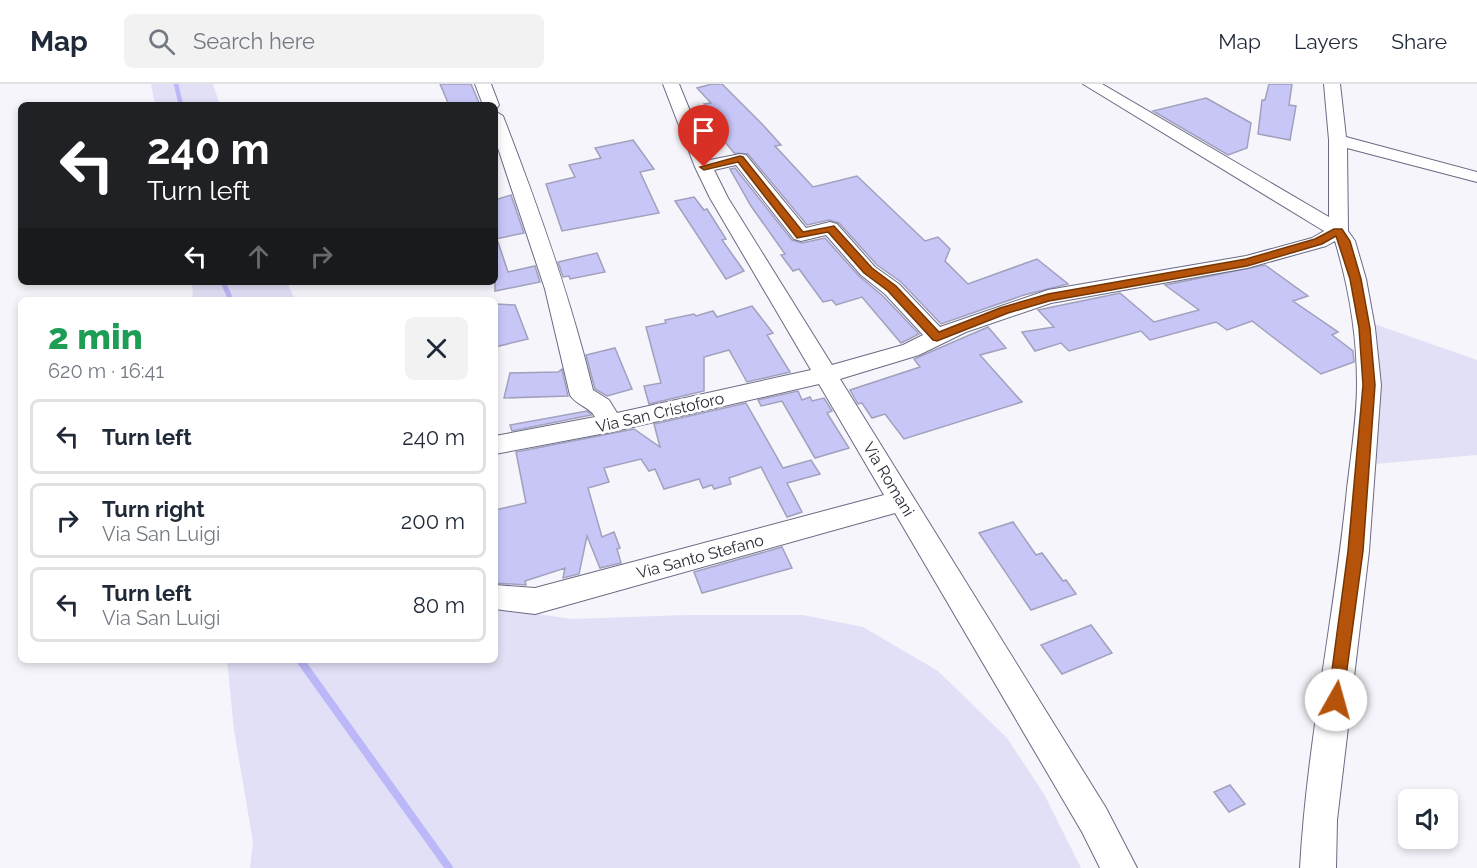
<!DOCTYPE html>
<html lang="en">
<head>
<meta charset="utf-8">
<style>
	body { margin:0; font-family:Raleway,sans-serif; background:#f2f2f3; color:#1f2937; height:100vh; display:flex; flex-direction:column; font-size:22px; white-space:nowrap }
	* { box-sizing:border-box; margin:0 }
	p { font-size:20px; color:#747a83 }
	.icon { flex:none; width:33px; height:33px; fill:none; stroke:currentColor; stroke-width:2; stroke-linecap:round; stroke-linejoin:round }
	.map { position:relative; flex:1; overflow:hidden }
	.side { position:absolute; left:18px; top:213px; width:480px; height:366px; display:flex; flex-direction:column; background:#fff; border-radius:9px; box-shadow:0 3px 9px #0003 }
	.side>* { flex:none }
	.guide { position:absolute; left:18px; top:18px; width:480px; height:183px; border-radius:9px; box-shadow:0 3px 9px #0003; background:#202124; color:#fff; overflow:hidden }
	.controls { position:absolute; left:1398px; top:705px; display:grid; gap:12px }
	.controls a { display:grid; place-items:center; width:60px; height:60px; border-radius:9px; background:#fff; box-shadow:0 3px 9px #0003; font-size:30px }
	.pin { position:absolute; display:grid; place-items:center; width:51px; height:51px; color:#fff; margin:-62px -26px; border-radius:50% 50% 50% 0; rotate:-45deg; box-shadow:0 0 6px #0007 }
	.pin .icon { rotate:45deg }
	.me { position:absolute; width:66px; margin:-33px; rotate:7deg; stroke-linejoin:round; filter:drop-shadow(0 0 4px #0008) }
	.turn { display:flex; align-items:center; gap:21px; height:126px; padding:0 30px; font-size:27px }
	.turn .icon { width:78px; height:78px; stroke-width:2.5 }
	.turn b { display:block; font-size:42px; line-height:51px }
	.lanes { display:flex; align-items:center; height:57px; padding:0 30px; background:#0003; justify-content:center; gap:30px; direction:ltr }
	.lanes .off { opacity:.35 }
	.round { display:grid; place-items:center; flex:none; width:63px; height:63px; border-radius:9px; background:#f2f2f3 }
	.headline { display:flex; align-items:center; justify-content:space-between; height:102px; padding:0 30px }
	h1 { font-size:36px; font-weight:800; line-height:45px; color:#1e9e55 }
	ul { padding:0; list-style:none }
	li { display:flex; align-items:center; gap:18px; height:75px; margin:0 12px 9px; padding:0 18px; border:3px solid #e0e1e3; border-radius:9px }
	li div { flex:1 }
	li b { display:block; font-size:22px }
	li em { font-style:normal }
	header { display:flex; align-items:center; gap:36px; box-sizing:border-box; height:84px; padding:0 30px; background:#fff; border-bottom:2px solid #e0e1e3 }
	header strong { font-size:28px }
	nav { display:flex; gap:33px; margin-inline-start:auto; font-size:21px }
	.search { width:420px; height:54px; background:#f2f2f3; display:flex; align-items:center; gap:15px; box-sizing:border-box; padding:0 21px; border-radius:9px; color:#747a83; font-size:22px }
	.map>svg:first-child { display:block }
	.green { fill:#e1e0f6 }
	.lines { fill:none; stroke-linecap:round; stroke-linejoin:round }
	.stream-far2 { stroke:#bbb7f8; stroke-width:4.5 }
	.stream-far1 { stroke:#bbb7f8; stroke-width:5 }
	.stream { stroke:#bbb7f8; stroke-width:8 }
	.building { fill:#c8c6f7; stroke:#a1a0bd; stroke-width:1.5 }
	.minor-casing { stroke:#6b6a85; stroke-width:2 }
	.minor { fill:#fff; fill-rule:evenodd }
	.route { fill:#b45309; stroke:#753606; stroke-width:1.5 }
	.labels { text-anchor:middle; stroke-width:6; stroke-linejoin:round; paint-order:stroke }
	.street-label { font-size:16px; fill:#2c2b37; stroke:#fff }
</style>
</head>
<body>
<header>
<strong>Map</strong>
<div class="search"><svg class="icon" aria-label="search" viewBox="0 0 24 24"><circle cx="10" cy="10" r="6"/><path d="M15 15l6 6"/></svg>Search here</div>
<nav><a>Map</a><a>Layers</a><a>Share</a></nav>
</header>
<div class="map">
<svg width="1477" height="784" viewBox="0 0 1477 784">
	<rect width="100%" height="100%" fill="#f5f5fb"/>
	<!-- green -->
	<path class="green" d="M 151,0 L 213,0 L 220,21 L 155,21 Z
		M 192,198 L 287,198 L 295,216 L 193,216 Z
		M 1374,240 L 1477,276 L 1477,371 L 1374,380 Z
		M 495,524 L 572,535 L 687,531 L 803,531 L 863,543 L 938,587 L 1007,654 L 1044,710 L 1081,784 L 250,784 L 253,758 L 234,646 L 227,576 L 495,576 Z"/>
	<g class="lines">
		<!-- stream-far2 -->
		<path class="stream-far2" d="M 176,0 L 181,21"/>
		<!-- stream-far1 -->
		<path class="stream-far1" d="M 223,198 L 231,216"/>
		<!-- stream -->
		<path class="stream" d="M 300,576 L 449,784"/>
	</g>
	<!-- building -->
	<path class="building" d="M 440,0 L 471,0 L 480,21 L 449,21 Z
		M 712,0 L 722,0 L 763,41 L 781,61 L 775,62 L 813,103 L 857,92 L 925,157 L 938,153 L 950,165 L 945,177 L 968,200 L 1037,175 L 1068,200 L 1024,211 L 941,240 L 901,198 L 877,181 L 839,139 L 829,136 L 807,141 L 748,70 L 734,69 L 713,43 L 717,42 L 708,30 L 712,29 L 704,20 L 711,19 L 697,4 Z
		M 1269,0 L 1292,0 L 1289,21 L 1296,22 L 1290,56 L 1258,50 L 1262,16 L 1265,16 Z
		M 1206,14 L 1251,39 L 1247,64 L 1228,71 L 1153,27 Z
		M 633,56 L 654,85 L 640,88 L 659,129 L 562,147 L 546,100 L 575,93 L 569,81 L 601,74 L 595,64 Z
		M 735,84 L 792,156 L 802,159 L 825,154 L 859,192 L 883,212 L 919,250 L 901,259 L 862,213 L 836,221 L 832,216 L 823,218 L 799,185 L 793,187 L 781,171 L 785,170 L 751,122 L 730,85 Z
		M 511,111 L 524,149 L 495,155 L 495,116 Z
		M 694,113 L 704,126 L 707,125 L 726,155 L 722,156 L 744,187 L 726,195 L 675,117 Z
		M 498,158 L 508,188 L 535,182 L 540,198 L 495,207 L 495,159 Z
		M 597,169 L 605,188 L 570,195 L 569,192 L 563,193 L 558,178 Z
		M 1265,181 L 1308,212 L 1293,217 L 1338,248 L 1332,251 L 1353,267 L 1354,278 L 1321,290 L 1252,237 L 1227,246 L 1216,238 L 1150,256 L 1141,247 L 1069,267 L 1061,259 L 1035,267 L 1022,248 L 1054,243 L 1038,226 L 1120,209 L 1154,238 L 1199,226 L 1165,201 Z
		M 495,220 L 515,221 L 528,255 L 495,263 Z
		M 752,222 L 773,249 L 767,251 L 790,288 L 747,298 L 729,266 L 704,273 L 704,307 L 649,320 L 644,302 L 661,299 L 646,243 L 666,239 L 665,236 L 694,230 L 696,232 L 713,227 L 717,233 Z
		M 988,243 L 1006,264 L 980,271 L 1022,318 L 904,355 L 885,330 L 872,334 L 862,319 L 858,320 L 850,306 L 920,283 L 914,275 Z
		M 615,264 L 632,305 L 607,312 L 595,305 L 586,271 Z
		M 562,285 L 568,312 L 504,314 L 510,289 L 558,288 Z
		M 798,307 L 802,316 L 810,313 L 812,317 L 824,314 L 832,327 L 827,329 L 849,364 L 815,374 L 782,317 L 761,322 L 758,316 Z
		M 746,319 L 783,384 L 811,376 L 820,390 L 787,399 L 802,428 L 787,433 L 761,383 L 729,394 L 731,400 L 714,405 L 712,401 L 703,404 L 699,395 L 664,405 L 655,385 L 649,387 L 641,375 L 604,384 L 609,398 L 588,404 L 602,453 L 614,448 L 620,464 L 617,465 L 621,479 L 600,484 L 587,452 L 579,490 L 563,494 L 565,484 L 525,497 L 526,501 L 495,499 L 495,426 L 526,419 L 516,368 L 634,345 L 660,363 L 654,340 Z
		M 587,327 L 591,331 L 512,347 L 510,341 Z
		M 1013,438 L 1036,471 L 1042,469 L 1063,497 L 1066,496 L 1076,510 L 1031,526 L 979,449 Z
		M 782,463 L 792,484 L 702,509 L 694,488 Z
		M 1091,541 L 1112,569 L 1062,590 L 1041,561 Z
		M 1230,701 L 1245,720 L 1229,728 L 1214,708 Z"/>
	<g class="lines">
		<!-- minor casing -->
		<g class="minor-casing">
			<path id="minor" d="M 475,0 L 491,0 L 499,21 L 497,24 L 495,21 L 483,21 Z
				M 663,0 L 679,0 L 710,76 L 740,70 L 746,71 L 806,144 L 830,138 L 837,140 L 875,183 L 899,200 L 940,243 L 1048,206 L 1246,172 L 1312,154 L 1324,147 L 1083,0 L 1102,0 L 1329,133 L 1329,56 L 1324,0 L 1340,0 L 1346,53 L 1477,88 L 1477,98 L 1347,64 L 1348,147 L 1355,157 L 1366,195 L 1375,244 L 1381,301 L 1369,467 L 1337,736 L 1336,784 L 1300,784 C 1307,657 1335,531 1347,405 C 1351,370 1357,335 1357,300 C 1357,252 1349,203 1335,157 L 1326,162 L 1247,184 L 1051,219 L 966,248 L 919,271 L 840,295 L 1106,724 L 1137,784 L 1100,784 L 1082,748 L 895,429 L 535,530 L 495,525 L 495,501 L 535,504 L 884,411 L 819,300 L 611,348 L 495,370 L 495,352 L 595,333 C 590,323 576,321 570,311 L 545,205 L 495,55 L 495,27 L 503,32 C 538,122 570,212 593,306 L 609,316 L 617,329 L 811,286 L 710,114 L 695,83 ZM 736,81 L 794,155 L 801,157 L 826,151 L 861,191 L 885,210 L 923,251 L 903,261 L 832,281 L 728,114 L 714,86 Z"/>
		</g>
		<!-- minor -->
		<use href="#minor" class="minor"/>
	</g>
	<!-- route -->
	<path class="route" d="M 740,72 L 743,73 L 803,148 L 834,142 L 872,184 L 896,202 L 939,248 L 1000,224 L 1048,210 L 1246,175 L 1315,155 L 1334,145 L 1342,145 L 1350,157 L 1361,195 L 1370,244 L 1375,301 L 1363,467 L 1342,622 L 1336,624 L 1330,622 L 1328,616 L 1348,467 L 1363,301 L 1359,244 L 1350,195 L 1336,152 L 1322,160 L 1247,182 L 1049,217 L 1008,229 L 937,257 L 933,256 L 888,207 L 864,189 L 828,148 L 797,154 L 738,78 L 704,86 L 700,83 Z"/>
	<g class="labels">
		<!-- street labels -->
		<g class="street-label">
			<text transform="translate(660 328) rotate(-13)" y="6">Via San Cristoforo</text>
			<text transform="translate(889 395) rotate(59)" y="6">Via Romani</text>
			<text transform="translate(700 472) rotate(-15)" y="6">Via Santo Stefano</text>
		</g>
	</g>
</svg>
<div class="controls">
<a><svg class="icon" aria-label="sound" viewBox="0 0 24 24"><path d="M4 9h4l5-4v14l-5-4H4zM17 9q2 3 0 6"/></svg></a>
</div>
<div class="pin" style="left:704px;top:83px;background:#d93025"><svg class="icon" aria-label="arrive" viewBox="0 0 24 24"><path d="M6 21V4h12l-3 4 3 4H6"/></svg></div>
<svg class="me" style="left:1336px;top:616px" viewBox="-20 -20 40 40"><circle r="19" fill="#fff"/><path d="M0-13L10 11 0 6-10 11z" fill="#b45309"/></svg>
<div class="guide">
<div class="turn"><svg class="icon" aria-label="left" viewBox="0 0 24 24"><path d="M17 20v-9H6M10 6l-5 5 5 5"/></svg><div><b>240 m</b>Turn left</div></div>
<div class="lanes"><svg class="icon" aria-label="left" viewBox="0 0 24 24"><path d="M17 20v-9H6M10 6l-5 5 5 5"/></svg><svg class="icon off" aria-label="ahead" viewBox="0 0 24 24"><path d="M12 20V5M6 11l6-6 6 6"/></svg><svg class="icon off" aria-label="right" viewBox="0 0 24 24"><path d="M7 20v-9h11M14 6l5 5-5 5"/></svg></div>
</div>
<section class="side">
<div class="headline"><div><h1>2 min</h1><p>620 m · 16:41</p></div><a class="round"><svg class="icon" aria-label="close" viewBox="0 0 24 24"><path d="M6 6l12 12M18 6L6 18"/></svg></a></div>
<ul>
<li><svg class="icon" aria-label="left" viewBox="0 0 24 24"><path d="M17 20v-9H6M10 6l-5 5 5 5"/></svg><div><b>Turn left</b></div><em>240 m</em></li>
<li><svg class="icon" aria-label="right" viewBox="0 0 24 24"><path d="M7 20v-9h11M14 6l5 5-5 5"/></svg><div><b>Turn right</b><p>Via San Luigi</p></div><em>200 m</em></li>
<li><svg class="icon" aria-label="left" viewBox="0 0 24 24"><path d="M17 20v-9H6M10 6l-5 5 5 5"/></svg><div><b>Turn left</b><p>Via San Luigi</p></div><em>80 m</em></li>
</ul>
</section>
</div>
</body>
</html>
